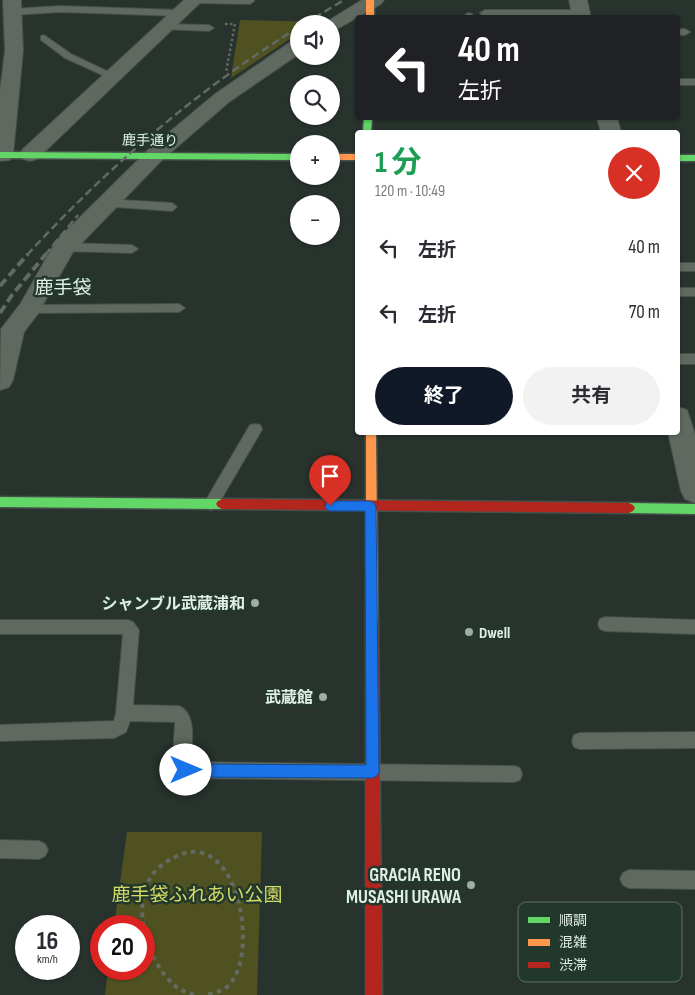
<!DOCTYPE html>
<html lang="ja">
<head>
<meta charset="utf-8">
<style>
	body { margin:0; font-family:"Sofia Sans Condensed","Noto Sans JP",sans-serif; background:#f2f2f3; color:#2b2b33; height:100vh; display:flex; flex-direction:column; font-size:19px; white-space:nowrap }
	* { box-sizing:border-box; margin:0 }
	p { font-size:16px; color:#7c7c81 }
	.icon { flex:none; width:28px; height:28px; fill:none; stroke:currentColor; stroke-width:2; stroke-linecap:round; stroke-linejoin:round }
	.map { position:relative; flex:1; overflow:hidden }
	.details { position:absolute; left:355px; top:130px; width:325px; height:305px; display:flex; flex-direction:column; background:#fff; border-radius:5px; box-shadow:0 1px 4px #0004 }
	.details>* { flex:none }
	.guide { position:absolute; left:355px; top:15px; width:325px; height:105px; border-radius:5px; box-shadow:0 1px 4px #0004; background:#202124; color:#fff; overflow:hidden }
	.buttons { position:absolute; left:290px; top:15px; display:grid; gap:10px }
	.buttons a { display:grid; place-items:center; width:50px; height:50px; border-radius:50%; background:#fff; box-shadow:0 1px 4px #0004; font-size:25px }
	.speed { position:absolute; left:15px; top:915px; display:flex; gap:10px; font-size:25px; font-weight:700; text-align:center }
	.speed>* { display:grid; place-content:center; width:65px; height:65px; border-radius:50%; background:#fff; box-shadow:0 1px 4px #0004; line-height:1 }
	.speed small { font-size:12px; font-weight:400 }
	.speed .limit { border:8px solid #d22; background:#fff; color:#111 }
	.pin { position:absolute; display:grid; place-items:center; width:42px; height:42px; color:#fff; margin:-51px -21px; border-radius:50% 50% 50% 0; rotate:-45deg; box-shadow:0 0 5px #0007 }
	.pin .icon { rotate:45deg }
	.me { position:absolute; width:55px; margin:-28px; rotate:90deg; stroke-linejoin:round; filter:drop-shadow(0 0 4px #0008) }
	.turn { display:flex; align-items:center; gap:18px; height:105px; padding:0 20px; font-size:22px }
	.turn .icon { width:65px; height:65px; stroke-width:2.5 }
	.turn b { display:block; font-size:35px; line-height:42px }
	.round { display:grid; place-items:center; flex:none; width:52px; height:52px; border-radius:26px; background:#f2f2f3 }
	.overview { display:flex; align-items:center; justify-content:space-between; height:85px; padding:0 20px }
	h1 { font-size:30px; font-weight:700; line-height:38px; color:#1e9e55 }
	.cta { display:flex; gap:10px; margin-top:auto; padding:10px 20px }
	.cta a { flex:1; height:58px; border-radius:30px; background:#111827; color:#fff; font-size:20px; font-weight:700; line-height:58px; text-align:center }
	.cta a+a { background:#f2f2f3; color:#2b2b33 }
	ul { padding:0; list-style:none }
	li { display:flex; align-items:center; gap:15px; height:65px; padding:0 20px }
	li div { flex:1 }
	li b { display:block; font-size:19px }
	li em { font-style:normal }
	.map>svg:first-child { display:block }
	.green { fill:#4f5220 }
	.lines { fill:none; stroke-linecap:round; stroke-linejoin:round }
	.lane-casing { stroke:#46504b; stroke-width:2 }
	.street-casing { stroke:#46504b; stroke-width:2 }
	.fast-casing { stroke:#46504b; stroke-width:3 }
	.slow-casing { stroke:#46504b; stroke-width:3 }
	.jam-casing { stroke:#46504b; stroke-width:3 }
	.path-far1 { stroke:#626a63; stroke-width:2.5; stroke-dasharray:2.5 2.5; stroke-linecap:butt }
	.path { stroke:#626a63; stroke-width:4; stroke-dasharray:4.5 4.5; stroke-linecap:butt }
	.lane { fill:#60695f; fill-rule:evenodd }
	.street { fill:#60695f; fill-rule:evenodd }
	.fast { fill:#63d668; fill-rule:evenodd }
	.slow { fill:#ff974d; fill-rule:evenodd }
	.jam { fill:#b3261e; fill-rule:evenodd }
	.rail-far1 { stroke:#616a63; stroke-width:2.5; stroke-dasharray:8 4; stroke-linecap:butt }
	.rail { stroke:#616a63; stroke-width:4; stroke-dasharray:9 4.5; stroke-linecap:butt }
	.route { fill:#1a73e8; stroke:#114b97 }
	.poi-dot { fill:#a0ada5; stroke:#23382d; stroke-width:2 }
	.labels { text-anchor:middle; stroke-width:5; stroke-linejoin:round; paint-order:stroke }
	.far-street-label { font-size:14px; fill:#e1eee6; stroke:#23382d }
	.poi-label { font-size:16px; font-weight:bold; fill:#e1eee6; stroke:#23382d; text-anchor:end }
	.quarter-label { font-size:19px; fill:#e1eee6; stroke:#23382d }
	.near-poi-label { font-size:19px; font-weight:bold; fill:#e1eee6; stroke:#23382d; text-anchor:end }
	.near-park-label { font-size:19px; fill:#d5da63; stroke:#23382d }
	.key { fill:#23382d; stroke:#5c6f64; stroke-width:1 }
	.key-label { font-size:14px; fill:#e1eee6 }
</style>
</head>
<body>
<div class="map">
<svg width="695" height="995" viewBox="0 0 695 995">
	<rect width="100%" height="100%" fill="#28332d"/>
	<!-- green -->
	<path class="green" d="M 240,20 L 318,22 L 314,24 L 299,24 L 299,33 L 231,78 Z
		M 127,832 L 262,832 L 257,995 L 105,995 L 108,969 L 144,969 L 144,926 L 114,926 Z"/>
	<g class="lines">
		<!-- lane casing -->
		<g class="lane-casing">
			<path id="lane" d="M 190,0 L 254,0 L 254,1 L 250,4 L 194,3 Z
				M 60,6 L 180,10 L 185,13 L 180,16 L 60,12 L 12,15 L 7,12 L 12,9 Z
				M 485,10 L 581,10 L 586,13 L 581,16 L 482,15 L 480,13 Z
				M 469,13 L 472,14 L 474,18 L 464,18 L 466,14 Z
				M 164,24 L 209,25 L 214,28 L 209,31 L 161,29 L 159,27 Z
				M 678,29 L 685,29 L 690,32 L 685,35 L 678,35 Z
				M 44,35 L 71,54 L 117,76 L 115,78 L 109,78 L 65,58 L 41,40 L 41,36 Z
				M 678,79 L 695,79 L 695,85 L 678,85 Z
				M 105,199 L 172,203 L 177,207 L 172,211 L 101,206 L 100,203 Z
				M 64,243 L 132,245 L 138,249 L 132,253 L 64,251 L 58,247 Z
				M 678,263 L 695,263 L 695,271 L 678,271 Z
				M 678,288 L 695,288 L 695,296 L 678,296 Z
				M 179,304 L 185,308 L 179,312 L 29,313 L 23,309 L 29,305 Z
				M 678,354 L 695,354 L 695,364 L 678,364 Z
				M 255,424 L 260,425 L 262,429 L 260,433 L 216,508 L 211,510 L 206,508 L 204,504 L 206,500 L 250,425 Z
				M 605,617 L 695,620 L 695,634 L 605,631 L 600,629 L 598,624 L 600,619 Z
				M 0,620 L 128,620 L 133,622 L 139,630 L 133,705 L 179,706 C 198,714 191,745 191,762 L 514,766 L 520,768 L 522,774 L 520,780 L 514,782 L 186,778 C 168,771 175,738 175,722 L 130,721 L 126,732 L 114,738 L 0,741 L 0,725 L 114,721 L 116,713 L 123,634 L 0,634 Z
				M 695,732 L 695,748 L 580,749 L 574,747 L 572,741 L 574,735 L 580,733 Z
				M 0,840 L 39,841 L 45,844 L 48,850 L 45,856 L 39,859 L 0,858 Z
				M 629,870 L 695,871 L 695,889 L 629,888 L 623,885 L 620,879 L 623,873 Z"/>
		</g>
		<!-- street casing -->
		<g class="street-casing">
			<path id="street" d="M 3,0 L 21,0 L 23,51 L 13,155 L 10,160 L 0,161 L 0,91 L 5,51 Z
				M 184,0 L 203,0 L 37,159 L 30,161 L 23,159 L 20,154 L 23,149 Z
				M 362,0 L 384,0 L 381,4 L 337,29 L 331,30 L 331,24 L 323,24 Z
				M 569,0 L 587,0 L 591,18 L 573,18 Z
				M 299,39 L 299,54 L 229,102 L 162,160 L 73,252 L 37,315 L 24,332 L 13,380 L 9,387 L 0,390 L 1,329 L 21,303 L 56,241 L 148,150 L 215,94 L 292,41 Z
				M 597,118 L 617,118 L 621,132 L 601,132 Z
				M 678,407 L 687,410 L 695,434 L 695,503 L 685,499 L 681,491 L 668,432 L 678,432 Z"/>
		</g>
		<!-- fast casing -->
		<g class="fast-casing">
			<path id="fast" d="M 364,118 L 372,118 L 371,132 L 363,132 Z
				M 0,152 L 299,154 L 299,160 L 0,158 Z
				M 678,155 L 695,155 L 695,161 L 678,161 Z
				M 0,497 L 222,499 L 226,501 L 228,504 L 226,507 L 222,509 L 0,507 Z
				M 629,503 L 695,504 L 695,514 L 629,513 L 625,511 L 623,508 L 625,505 Z"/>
		</g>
		<!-- slow casing -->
		<g class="slow-casing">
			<path id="slow" d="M 366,0 L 374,0 L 374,18 L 366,18 Z
				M 331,154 L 358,154 L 358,160 L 331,160 Z
				M 366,432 L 376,432 L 378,623 L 376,627 L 372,629 L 368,627 L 366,623 Z"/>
		</g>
		<!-- jam casing -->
		<g class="jam-casing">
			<path id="jam" d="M 222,499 L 629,503 L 633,505 L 635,508 L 633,511 L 629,513 L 222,509 L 218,507 L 216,504 L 218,501 Z
				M 372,617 L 376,619 L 378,623 L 382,995 L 366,995 L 366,623 L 368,619 Z"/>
		</g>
		<!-- path-far1 -->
		<path class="path-far1" d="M 225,24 L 235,24 L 226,72"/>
		<!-- path -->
		<path class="path" d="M 194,995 C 187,992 179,990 174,985 C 147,961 130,905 153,874 C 159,866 168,860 177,856 C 236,828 260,949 230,984 C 224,991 214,993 206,995"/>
		<!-- lane -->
		<use href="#lane" class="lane"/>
		<!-- street -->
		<use href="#street" class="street"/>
		<!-- fast -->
		<use href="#fast" class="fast"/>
		<!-- slow -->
		<use href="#slow" class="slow"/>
		<!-- jam -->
		<use href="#jam" class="jam"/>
		<!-- rail-far1 -->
		<path class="rail-far1" d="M 304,24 L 344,0
			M 27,255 C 108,167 197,90 299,27
			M 45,255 L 78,215"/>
		<!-- rail -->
		<path class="rail" d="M 0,286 L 28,254
			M 0,313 L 12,295 L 46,254"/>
	</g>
	<!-- route -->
	<path class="route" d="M 330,501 L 370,501 L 374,503 L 376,506 L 379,772 L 377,776 L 372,778 L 186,777 L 181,775 L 179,770 L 181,766 L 186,764 L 366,765 L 365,511 L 330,511 L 326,509 L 325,506 L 326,502 Z"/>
	<!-- markers -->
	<g class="poi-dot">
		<circle cx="255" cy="603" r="5"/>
		<circle cx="469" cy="632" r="5"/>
		<circle cx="323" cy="697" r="5"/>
		<circle cx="471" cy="885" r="5"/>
	</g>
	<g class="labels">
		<!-- far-street labels -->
		<g class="far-street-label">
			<text transform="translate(150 140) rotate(1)" y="5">鹿手通り</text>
		</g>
		<!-- poi labels -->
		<g class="poi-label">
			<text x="245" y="609">シャンブル武蔵浦和</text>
			<text x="479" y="638" text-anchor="start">Dwell</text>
			<text x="313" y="703">武蔵館</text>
		</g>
		<!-- quarter labels -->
		<g class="quarter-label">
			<text x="63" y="294">鹿手袋</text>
		</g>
		<!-- near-poi labels -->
		<g class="near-poi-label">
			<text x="461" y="881">GRACIA RENO<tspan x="461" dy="22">MUSASHI URAWA</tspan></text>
		</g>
		<!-- near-park labels -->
		<g class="near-park-label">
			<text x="197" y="901">鹿手袋ふれあい公園</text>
		</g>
	</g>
	<!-- legend -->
	<rect x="518" y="902" width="164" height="80" rx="8" class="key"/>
	<rect x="528" y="917" width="22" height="6" fill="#63d668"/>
	<rect x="528" y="939" width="22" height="7" fill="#ff974d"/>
	<rect x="528" y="962" width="22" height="6" fill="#b3261e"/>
	<g class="key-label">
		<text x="559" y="925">順調</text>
		<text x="559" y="947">混雑</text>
		<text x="559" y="970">渋滞</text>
	</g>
</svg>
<div class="buttons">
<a><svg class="icon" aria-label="sound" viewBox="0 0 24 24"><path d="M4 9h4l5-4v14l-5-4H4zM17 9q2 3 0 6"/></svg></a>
<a><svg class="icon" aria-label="search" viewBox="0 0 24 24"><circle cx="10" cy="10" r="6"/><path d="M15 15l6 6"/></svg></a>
<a>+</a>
<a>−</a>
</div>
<div class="speed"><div>16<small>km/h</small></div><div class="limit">20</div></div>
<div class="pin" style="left:330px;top:506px;background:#d93025"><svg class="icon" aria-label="arrive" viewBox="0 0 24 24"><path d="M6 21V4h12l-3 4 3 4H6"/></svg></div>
<svg class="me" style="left:186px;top:770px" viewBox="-20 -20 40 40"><circle r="19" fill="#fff"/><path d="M0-13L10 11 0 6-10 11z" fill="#1a73e8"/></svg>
<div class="guide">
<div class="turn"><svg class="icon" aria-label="left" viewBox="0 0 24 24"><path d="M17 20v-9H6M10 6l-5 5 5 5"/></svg><div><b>40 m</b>左折</div></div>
</div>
<section class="details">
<div class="overview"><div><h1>1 分</h1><p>120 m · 10:49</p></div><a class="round" style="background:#d93025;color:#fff"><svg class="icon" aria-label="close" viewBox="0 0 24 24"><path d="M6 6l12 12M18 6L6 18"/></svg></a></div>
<ul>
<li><svg class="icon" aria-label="left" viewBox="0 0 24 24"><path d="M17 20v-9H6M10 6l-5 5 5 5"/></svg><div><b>左折</b></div><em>40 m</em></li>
<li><svg class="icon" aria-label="left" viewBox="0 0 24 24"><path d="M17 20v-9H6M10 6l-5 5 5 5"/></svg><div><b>左折</b></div><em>70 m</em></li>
</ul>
<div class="cta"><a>終了</a><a>共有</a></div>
</section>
</div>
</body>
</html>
